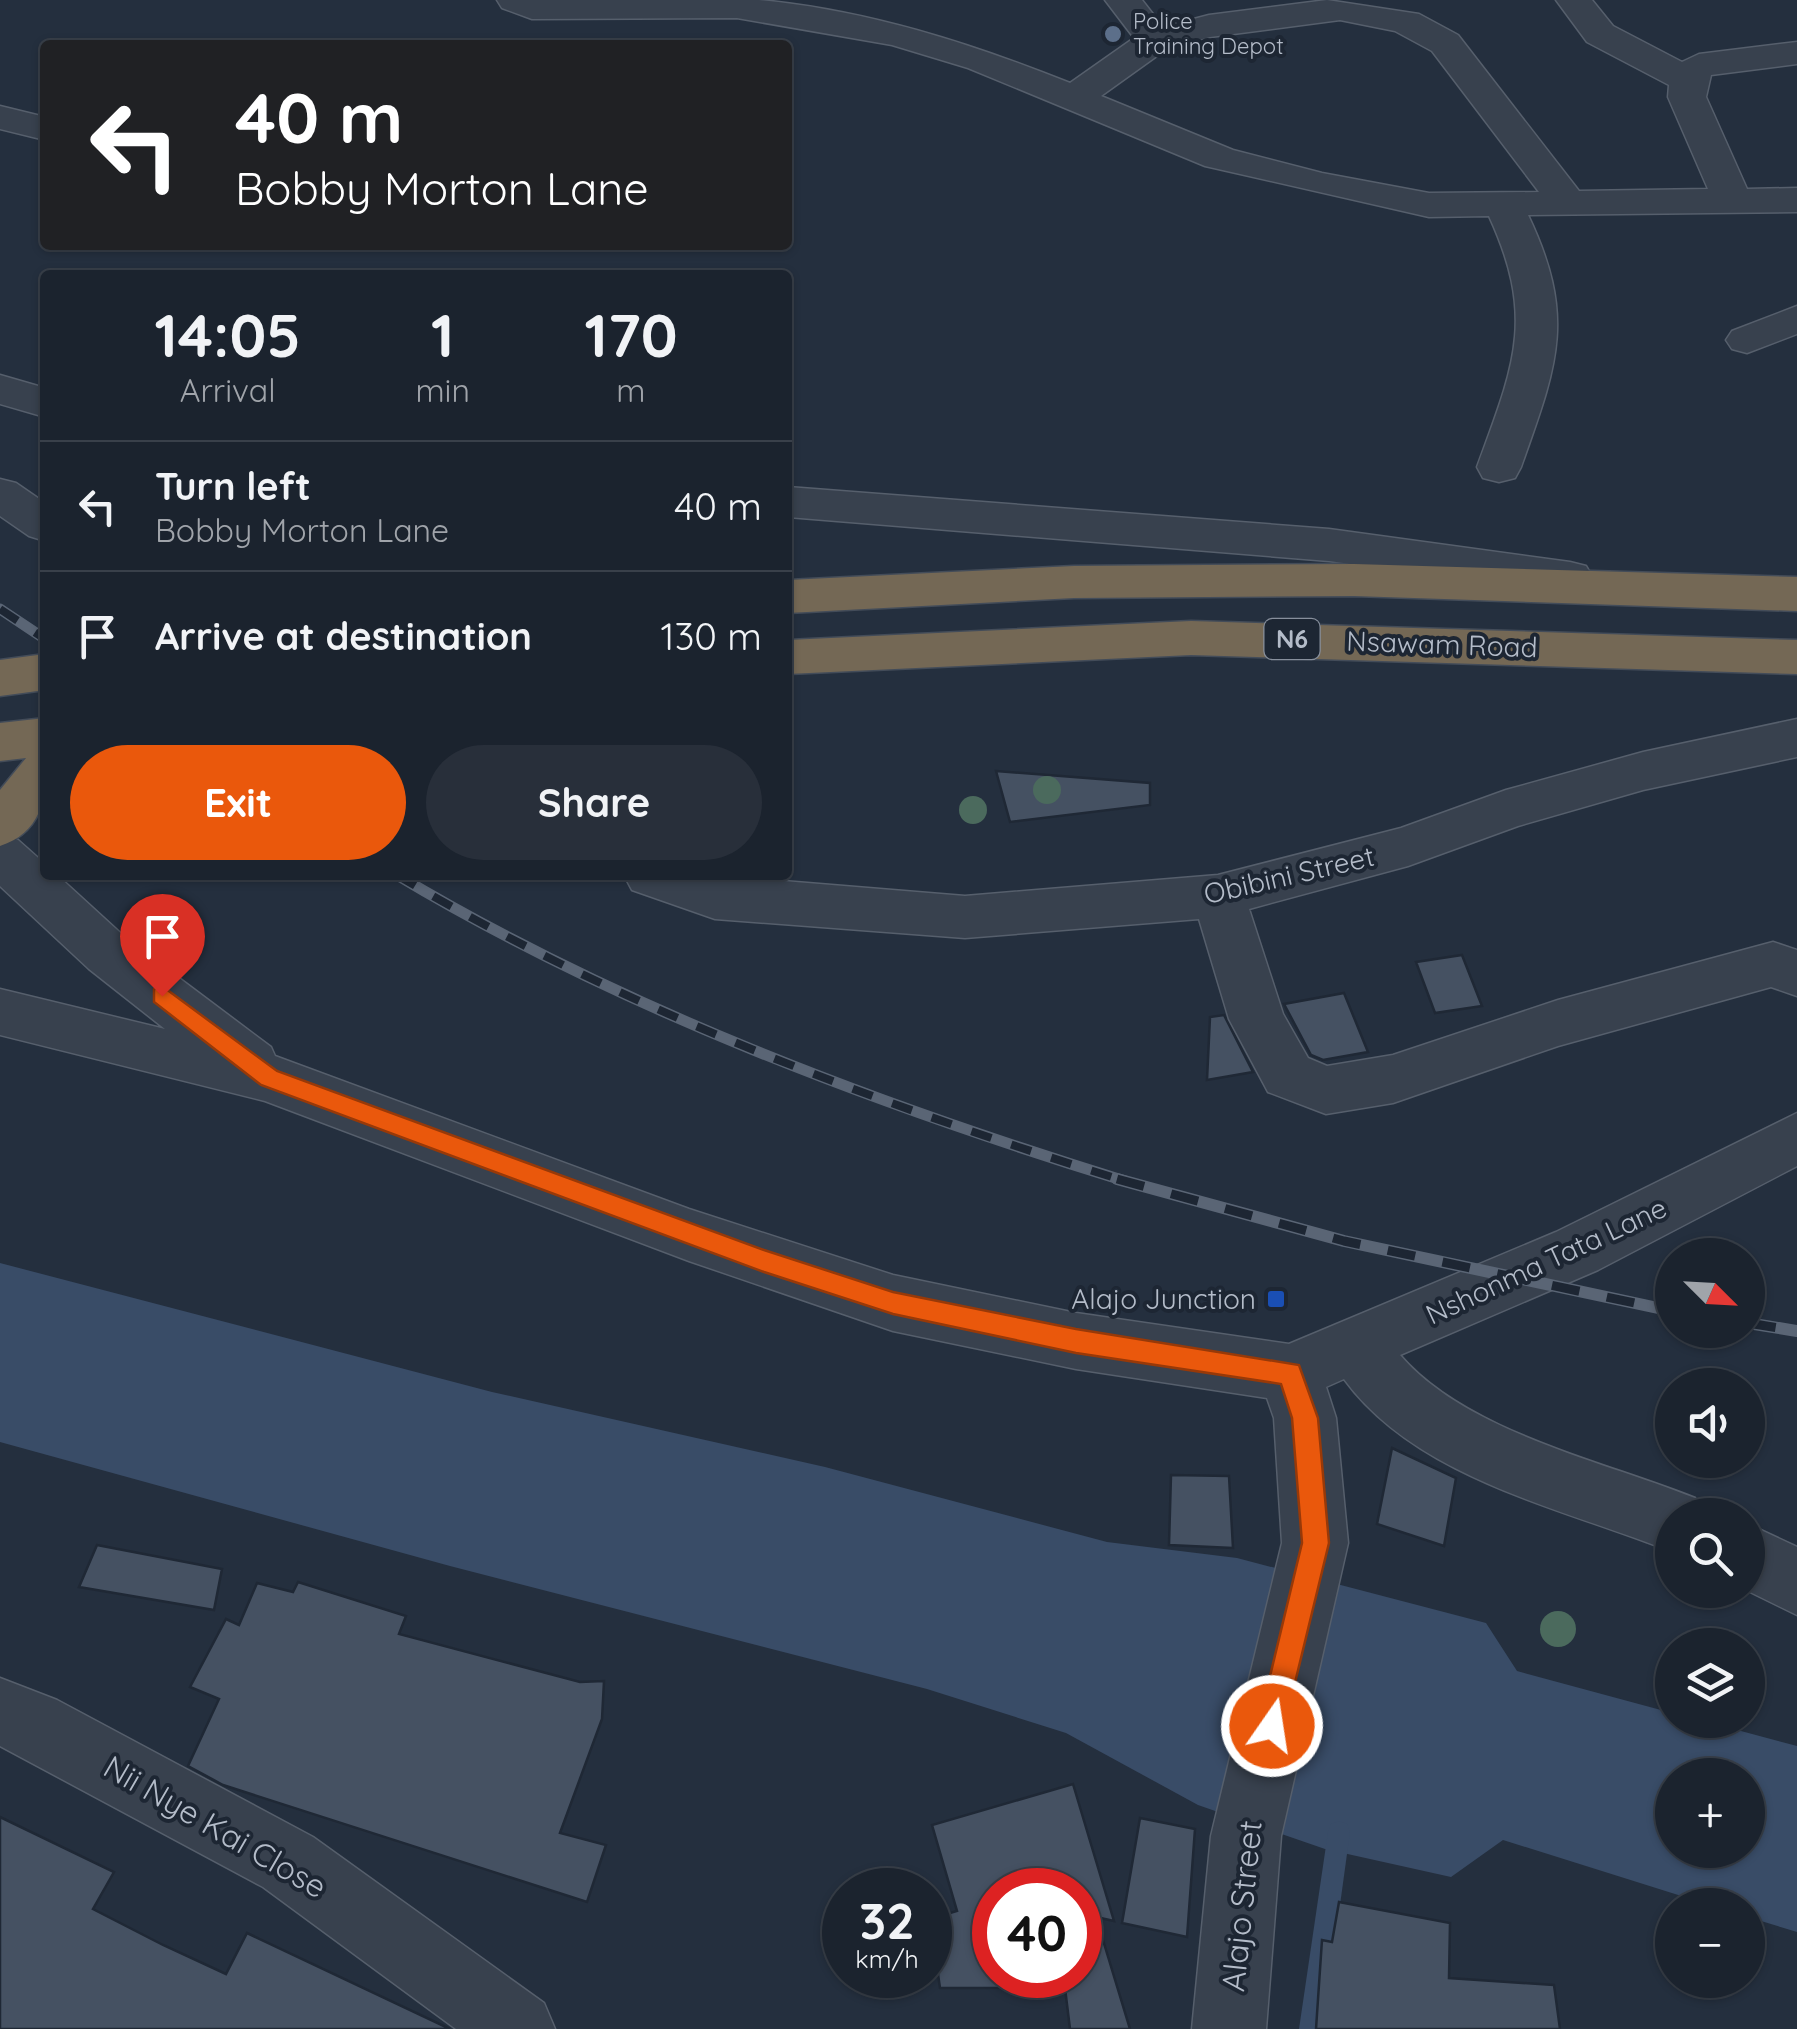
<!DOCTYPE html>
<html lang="en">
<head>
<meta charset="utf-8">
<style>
	body { margin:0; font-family:Quicksand,sans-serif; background:#282f3a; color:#f1f3f6; height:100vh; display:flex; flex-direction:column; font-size:38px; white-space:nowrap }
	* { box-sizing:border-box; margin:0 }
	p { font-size:32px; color:#a0a4aa }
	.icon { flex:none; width:55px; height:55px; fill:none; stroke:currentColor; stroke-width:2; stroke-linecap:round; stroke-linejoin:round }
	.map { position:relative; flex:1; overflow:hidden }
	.sheet { position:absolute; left:40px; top:270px; width:752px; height:610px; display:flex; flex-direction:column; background:#1b232e; border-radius:10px; box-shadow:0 2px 8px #0004,0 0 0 2px #39404a }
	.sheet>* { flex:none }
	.hud { position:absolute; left:40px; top:40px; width:752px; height:210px; border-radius:10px; box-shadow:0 2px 8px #0004,0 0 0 2px #39404a; background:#202124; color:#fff; overflow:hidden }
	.needle { width:65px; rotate:114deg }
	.tools { position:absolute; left:1655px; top:1238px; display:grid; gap:20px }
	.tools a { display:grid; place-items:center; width:110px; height:110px; border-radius:50%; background:#1b232e; box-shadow:0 2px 8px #0004,0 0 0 2px #39404a; font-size:50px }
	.speed { position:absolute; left:822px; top:1868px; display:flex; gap:20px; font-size:50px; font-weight:700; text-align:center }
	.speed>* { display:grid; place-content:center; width:130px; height:130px; border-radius:50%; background:#1b232e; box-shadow:0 2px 8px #0004,0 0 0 2px #39404a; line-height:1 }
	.speed small { font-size:25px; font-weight:400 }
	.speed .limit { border:15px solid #d22; background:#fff; color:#111 }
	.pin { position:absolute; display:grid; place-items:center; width:85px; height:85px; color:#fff; margin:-102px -42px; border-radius:50% 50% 50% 0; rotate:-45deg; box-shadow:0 0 10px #0007 }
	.pin .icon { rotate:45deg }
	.me { position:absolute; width:110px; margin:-55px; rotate:13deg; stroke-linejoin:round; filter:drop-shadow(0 0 8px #0008) }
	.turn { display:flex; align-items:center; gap:35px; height:210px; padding:0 30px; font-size:45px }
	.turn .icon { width:130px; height:130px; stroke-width:2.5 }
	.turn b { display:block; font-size:70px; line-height:85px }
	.eta { display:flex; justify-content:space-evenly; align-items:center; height:170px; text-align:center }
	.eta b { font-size:60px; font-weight:800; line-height:70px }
	.button { display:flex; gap:20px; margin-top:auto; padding:20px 30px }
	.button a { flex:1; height:115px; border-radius:60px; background:#ea580c; color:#fff; font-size:40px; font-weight:800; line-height:115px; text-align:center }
	.button a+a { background:#282f3a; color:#f1f3f6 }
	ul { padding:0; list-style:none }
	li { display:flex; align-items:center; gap:30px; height:130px; padding:0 30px; border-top:2px solid #39404a }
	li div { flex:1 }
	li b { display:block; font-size:38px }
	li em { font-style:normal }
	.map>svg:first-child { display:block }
	.water { fill:#394c67; fill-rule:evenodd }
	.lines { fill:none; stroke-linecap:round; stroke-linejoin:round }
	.stream { fill:#394c67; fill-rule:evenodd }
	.building { fill:#455162; stroke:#1f2835; stroke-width:2.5; fill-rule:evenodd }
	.minor-casing { stroke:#565f6c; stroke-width:3 }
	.highway-casing { stroke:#434c59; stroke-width:3 }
	.minor { fill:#38414e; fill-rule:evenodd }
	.highway { fill:#746855; fill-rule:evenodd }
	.rail-far1-casing { stroke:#5a6575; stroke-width:11 }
	.rail-casing { stroke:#5a6575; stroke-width:12 }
	.rail-far1 { stroke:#1d2633; stroke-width:8; stroke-dasharray:21; stroke-linecap:butt }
	.rail { stroke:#1d2633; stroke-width:9; stroke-dasharray:28; stroke-linecap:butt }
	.tree { fill:#4b6a5d }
	.route { fill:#ea580c; stroke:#983908; stroke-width:2.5 }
	.service-dot { fill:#5c6f8a; stroke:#1d2633; stroke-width:4 }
	.transit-dot { fill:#1a4fb4; stroke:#1d2633; stroke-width:4 }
	.labels { text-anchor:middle; stroke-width:8; stroke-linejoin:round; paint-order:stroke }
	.far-poi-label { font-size:22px; fill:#b4bcc9; stroke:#1d2633; text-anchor:start }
	.shield { fill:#1d2633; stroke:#878f9c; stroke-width:2.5 }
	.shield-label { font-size:25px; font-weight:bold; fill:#b4bcc9 }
	.street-label { font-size:28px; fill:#b4bcc9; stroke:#1d2633 }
	.poi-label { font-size:28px; fill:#b4bcc9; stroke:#1d2633; text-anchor:end }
	.near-street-label { font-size:32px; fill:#b4bcc9; stroke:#1d2633 }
</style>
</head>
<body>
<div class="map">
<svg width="1797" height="2029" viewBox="0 0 1797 2029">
	<rect width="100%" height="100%" fill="#242f3e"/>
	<!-- water -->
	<path class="water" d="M 0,1263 L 492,1392 L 825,1467 L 1107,1542 L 1237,1558 L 1486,1623 L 1517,1671 L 1672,1713 L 1672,1720 L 1700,1720 L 1797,1746 L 1797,1932 L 1748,1917 L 1748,1905 L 1710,1905 L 1503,1840 L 1451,1877 L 1325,1849 L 1198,1805 L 1066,1733 L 927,1689 L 450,1566 L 0,1442 ZM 1672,1775 L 1748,1775 L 1748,1850 L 1672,1850 Z"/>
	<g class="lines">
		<!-- stream -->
		<path class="stream" d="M 1339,1821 L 1347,1824 L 1350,1832 L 1323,2029 L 1299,2029 L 1328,1832 L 1331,1824 Z"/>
	</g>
	<!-- building -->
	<path class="building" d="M 996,771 L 1150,783 L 1150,805 L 1010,822 Z
		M 1462,955 L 1482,1006 L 1435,1013 L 1416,962 Z
		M 1344,993 L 1368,1052 L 1323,1060 L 1311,1055 L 1284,1004 Z
		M 1224,1015 L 1253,1072 L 1207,1080 L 1210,1017 Z
		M 1392,1448 L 1456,1478 L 1444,1546 L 1377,1524 Z
		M 1171,1475 L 1229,1476 L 1233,1548 L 1169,1545 Z
		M 97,1545 L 222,1569 L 214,1610 L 79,1587 Z
		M 298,1582 L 406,1616 L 399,1634 L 580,1682 L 604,1681 L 602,1719 L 560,1833 L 606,1845 L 587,1902 L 223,1785 L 188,1766 L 219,1699 L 190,1687 L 226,1619 L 239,1625 L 257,1583 L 293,1592 Z
		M 1073,1784 L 1114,1921 L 1096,1917 L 1130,2029 L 1070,2029 L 1065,1988 L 940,1988 L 930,1919 L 957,1911 L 932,1825 ZM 995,1890 L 1080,1890 L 1080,1975 L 995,1975 Z
		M 0,1817 L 114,1872 L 93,1909 L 163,1945 L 226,1974 L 247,1933 L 450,2029 L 0,2029 Z
		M 1140,1818 L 1195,1829 L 1187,1937 L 1122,1923 Z
		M 1339,1902 L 1450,1923 L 1449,1978 L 1554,1985 L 1560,2029 L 1316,2029 L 1322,1940 L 1332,1942 Z"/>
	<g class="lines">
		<!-- minor casing -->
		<g class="minor-casing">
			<path id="minor" d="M 497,0 C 582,0 675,0 759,0 C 866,10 970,43 1070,83 L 1134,38 L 1105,0 L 1142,0 L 1163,27 L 1209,15 L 1327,0 L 1419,14 L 1458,35 L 1579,191 L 1708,189 L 1668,97 L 1669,85 L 1587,42 L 1556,0 L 1592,0 L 1613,26 L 1682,62 L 1699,54 L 1797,42 L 1797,64 L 1711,75 L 1706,97 L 1747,189 L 1797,188 L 1797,212 L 1528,215 C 1577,318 1557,365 1521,467 L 1515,478 L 1499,482 L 1483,478 L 1477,467 C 1514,366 1536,318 1489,216 L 1429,217 L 1205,166 L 968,68 L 892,45 L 737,18 L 532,19 L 502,8 ZM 1340,20 L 1395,31 L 1432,51 L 1539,192 L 1429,193 L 1322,173 L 1233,150 L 1101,96 L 1168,48 L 1210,37 Z
				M 0,106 L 45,117 L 45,140 L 0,129 Z
				M 1797,306 L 1797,334 L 1747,353 L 1732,349 L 1726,340 L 1732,331 Z
				M 0,375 L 45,388 L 45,417 L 0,404 Z
				M 0,479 L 16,483 L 45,503 L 45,541 L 29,536 L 0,516 Z
				M 788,487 L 1329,529 L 1570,562 L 1586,566 L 1593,578 L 1586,590 L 1570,594 L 1329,561 L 788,517 Z
				M 1797,719 L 1797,757 L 1643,790 L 1518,826 L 1408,866 L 1249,909 L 1283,1014 L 1308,1058 L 1327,1066 L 1393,1055 L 1558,1000 L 1773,942 L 1797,950 L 1797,996 L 1771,987 L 1558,1046 L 1393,1103 L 1326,1114 L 1268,1092 L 1229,1019 L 1199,919 L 965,938 L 715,919 L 632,890 L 624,875 L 710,875 L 965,896 L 1218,875 L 1401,828 L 1506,790 L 1643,752 Z
				M 0,834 L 18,840 L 45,864 L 45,875 L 57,875 L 127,939 L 271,1047 L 275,1056 L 689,1209 L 893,1275 L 1076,1313 L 1289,1344 L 1556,1232 L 1797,1113 L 1797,1166 L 1598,1270 L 1400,1355 C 1466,1432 1603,1461 1695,1498 L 1702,1515 L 1672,1515 L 1672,1552 C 1563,1508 1417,1479 1344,1379 L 1326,1387 L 1336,1418 L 1348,1543 L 1281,1836 L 1266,2029 L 1192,2029 L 1211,1836 L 1282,1543 L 1274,1418 L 1267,1398 L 1076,1369 L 893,1331 L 689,1261 L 265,1101 L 0,1035 L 0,989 L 165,1029 L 89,969 L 0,886 Z
				M 1748,1524 L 1797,1547 L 1797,1615 L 1746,1590 Z
				M 0,1678 L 57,1700 L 313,1837 L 544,2003 L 555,2029 L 456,2029 L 263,1887 L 0,1746 Z"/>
		</g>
		<!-- highway casing -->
		<g class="highway-casing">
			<path id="highway" d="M 1354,564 L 1797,577 L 1797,611 L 1354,596 L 1074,598 L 788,613 L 788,580 L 1074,566 Z
				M 1191,621 L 1797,640 L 1797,674 L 1191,655 L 788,674 L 788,640 Z
				M 45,654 L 45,690 L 0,696 L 0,660 Z
				M 45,718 C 45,768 58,827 0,846 L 0,790 L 26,758 L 0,761 L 0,723 Z"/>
		</g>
		<!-- minor -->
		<use href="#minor" class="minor"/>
		<!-- highway -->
		<use href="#highway" class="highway"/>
		<!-- rail-far1 casing -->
		<g class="rail-far1-casing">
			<path id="rail-far1" d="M 0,609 L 45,639
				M 397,875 C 619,1008 879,1105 1125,1181"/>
		</g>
		<!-- rail casing -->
		<g class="rail-casing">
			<path id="rail" d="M 1117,1179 L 1344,1241 L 1672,1311
				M 1748,1323 L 1797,1331"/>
		</g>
		<!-- rail-far1 -->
		<use href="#rail-far1" class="rail-far1"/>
		<!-- rail -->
		<use href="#rail" class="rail"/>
	</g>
	<!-- trees -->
	<g class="tree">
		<circle cx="1047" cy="790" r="14"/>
		<circle cx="973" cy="810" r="14"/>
		<circle cx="1558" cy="1629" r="18"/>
	</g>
	<!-- route -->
	<path class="route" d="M 162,986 L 277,1071 L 764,1250 L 893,1292 L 1076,1329 L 1299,1365 L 1318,1418 L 1329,1543 L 1282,1736 L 1272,1740 L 1262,1736 L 1258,1726 L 1302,1543 L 1292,1418 L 1281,1384 L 1076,1353 L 893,1314 L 764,1272 L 261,1085 L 154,1002 L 154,989 Z"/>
	<!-- markers -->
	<circle class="service-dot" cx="1113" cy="34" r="10"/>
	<rect class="transit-dot" x="1266" y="1289" width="20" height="20" rx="5"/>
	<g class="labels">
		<!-- far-poi labels -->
		<g class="far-poi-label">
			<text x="1133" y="29">Police<tspan x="1133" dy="25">Training Depot</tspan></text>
		</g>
		<!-- shield labels -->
		<rect class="shield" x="1264.5" y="619" width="55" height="40" rx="8"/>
		<g class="shield-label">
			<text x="1292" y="648">N6</text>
		</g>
		<!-- street labels -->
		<g class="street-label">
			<text transform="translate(1442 644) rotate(2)" y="10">Nsawam Road</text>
			<text transform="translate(1289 875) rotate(-13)" y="10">Obibini Street</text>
			<text transform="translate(1546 1261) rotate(-25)" y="10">Nshonma Tata Lane</text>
		</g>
		<!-- poi labels -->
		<g class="poi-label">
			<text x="1256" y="1309">Alajo Junction</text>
		</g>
		<!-- near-street labels -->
		<g class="near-street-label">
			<text transform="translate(215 1827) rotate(30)" y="11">Nii Nye Kai Close</text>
			<text transform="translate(1242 1906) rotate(-84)" y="11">Alajo Street</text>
		</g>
	</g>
</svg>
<div class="tools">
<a><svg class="needle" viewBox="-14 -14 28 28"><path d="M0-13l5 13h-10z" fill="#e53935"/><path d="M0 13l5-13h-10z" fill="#a0a4aa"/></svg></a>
<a><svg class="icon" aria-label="sound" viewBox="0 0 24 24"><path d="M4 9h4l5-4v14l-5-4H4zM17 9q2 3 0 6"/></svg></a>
<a><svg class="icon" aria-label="search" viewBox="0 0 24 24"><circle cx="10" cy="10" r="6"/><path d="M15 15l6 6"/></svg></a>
<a><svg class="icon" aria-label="layers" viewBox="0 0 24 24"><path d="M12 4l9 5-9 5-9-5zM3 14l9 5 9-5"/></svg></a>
<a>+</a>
<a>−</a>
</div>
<div class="speed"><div>32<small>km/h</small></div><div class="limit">40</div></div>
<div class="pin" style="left:162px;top:996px;background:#d93025"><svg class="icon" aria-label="arrive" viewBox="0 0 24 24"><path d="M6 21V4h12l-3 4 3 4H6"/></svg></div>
<svg class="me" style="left:1272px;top:1726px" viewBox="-20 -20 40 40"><circle r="17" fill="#ea580c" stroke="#fff" stroke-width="3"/><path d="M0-11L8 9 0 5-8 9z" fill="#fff"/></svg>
<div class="hud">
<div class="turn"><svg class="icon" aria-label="left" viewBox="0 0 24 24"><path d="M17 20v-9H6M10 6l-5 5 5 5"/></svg><div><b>40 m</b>Bobby Morton Lane</div></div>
</div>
<section class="sheet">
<div class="eta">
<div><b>14:05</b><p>Arrival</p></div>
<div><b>1</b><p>min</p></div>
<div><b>170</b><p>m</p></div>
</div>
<ul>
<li><svg class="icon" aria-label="left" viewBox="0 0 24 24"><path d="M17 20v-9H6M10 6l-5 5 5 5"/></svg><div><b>Turn left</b><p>Bobby Morton Lane</p></div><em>40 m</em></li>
<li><svg class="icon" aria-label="arrive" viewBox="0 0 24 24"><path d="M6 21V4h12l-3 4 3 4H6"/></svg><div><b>Arrive at destination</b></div><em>130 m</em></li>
</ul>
<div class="button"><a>Exit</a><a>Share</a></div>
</section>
</div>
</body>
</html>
